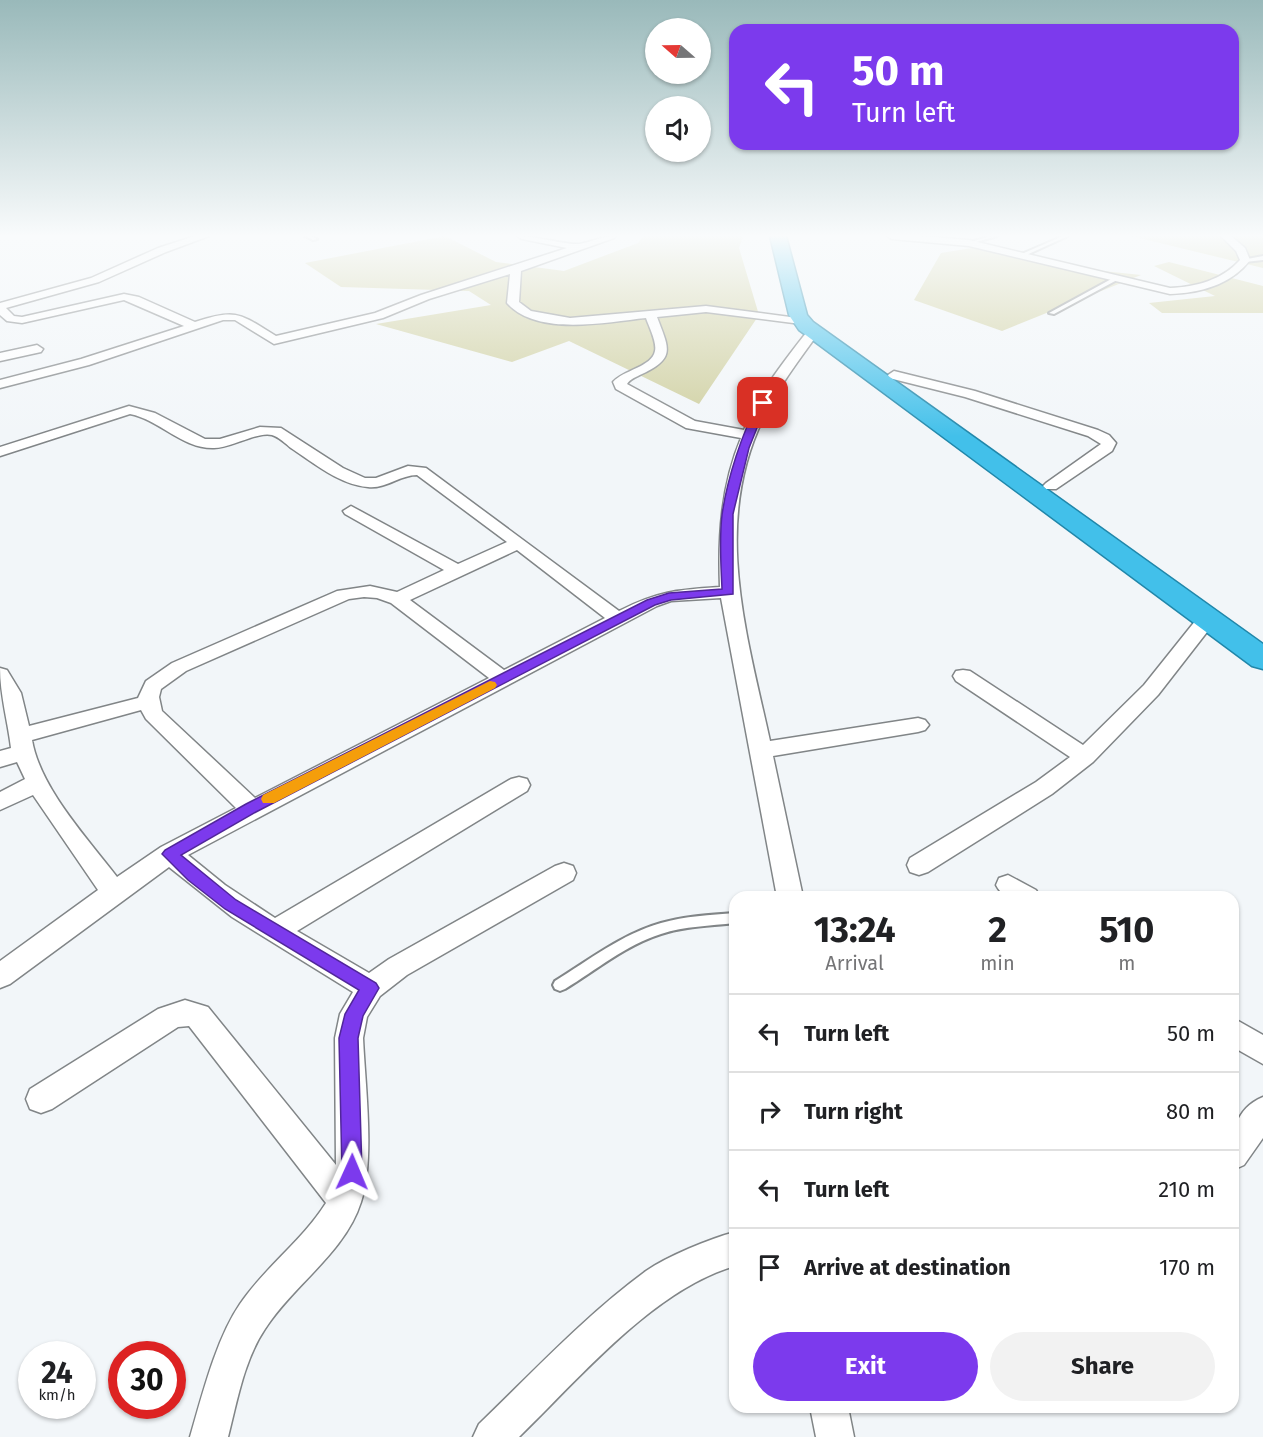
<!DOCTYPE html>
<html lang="en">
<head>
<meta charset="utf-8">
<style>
	body { margin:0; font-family:"Fira Sans",sans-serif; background:#f2f2f2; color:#202124; height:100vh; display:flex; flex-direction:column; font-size:22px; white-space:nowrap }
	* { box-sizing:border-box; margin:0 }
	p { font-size:20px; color:#757577 }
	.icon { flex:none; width:33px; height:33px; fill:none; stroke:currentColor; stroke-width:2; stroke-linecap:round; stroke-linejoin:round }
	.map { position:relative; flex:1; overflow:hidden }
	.drawer { position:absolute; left:729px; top:891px; width:510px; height:522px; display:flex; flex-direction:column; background:#fff; border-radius:18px; box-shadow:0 2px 4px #0004 }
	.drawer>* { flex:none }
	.guide { position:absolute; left:729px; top:24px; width:510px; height:126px; border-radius:18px; box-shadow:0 2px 4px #0004; background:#7c3aed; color:#fff; overflow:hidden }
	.needle { width:39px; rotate:290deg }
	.controls { position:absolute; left:645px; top:18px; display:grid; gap:12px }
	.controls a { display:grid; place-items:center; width:66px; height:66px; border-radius:50%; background:#fff; box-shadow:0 2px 4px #0004; font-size:30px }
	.speed { position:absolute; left:18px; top:1341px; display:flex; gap:12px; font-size:30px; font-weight:700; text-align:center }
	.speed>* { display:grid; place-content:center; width:78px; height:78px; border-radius:50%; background:#fff; box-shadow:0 2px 4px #0004; line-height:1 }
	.speed small { font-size:15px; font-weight:400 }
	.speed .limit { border:9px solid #d22; background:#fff; color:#111 }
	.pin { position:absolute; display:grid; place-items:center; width:51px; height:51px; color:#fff; margin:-26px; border-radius:12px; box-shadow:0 3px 9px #0006 }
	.me { position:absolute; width:66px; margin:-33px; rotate:1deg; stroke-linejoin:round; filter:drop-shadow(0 0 4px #0008) }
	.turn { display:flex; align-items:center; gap:21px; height:126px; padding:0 24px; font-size:27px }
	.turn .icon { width:78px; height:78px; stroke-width:2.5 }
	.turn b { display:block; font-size:42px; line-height:51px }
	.eta { display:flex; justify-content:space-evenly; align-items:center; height:102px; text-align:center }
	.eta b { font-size:36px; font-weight:700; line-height:42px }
	.button { display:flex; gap:12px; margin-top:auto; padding:12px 24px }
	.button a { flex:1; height:69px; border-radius:36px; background:#7c3aed; color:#fff; font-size:24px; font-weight:700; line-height:69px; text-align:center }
	.button a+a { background:#f2f2f2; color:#202124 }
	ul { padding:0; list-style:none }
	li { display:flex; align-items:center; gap:18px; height:78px; padding:0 24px; border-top:2px solid #e0e0e0 }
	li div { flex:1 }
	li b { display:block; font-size:22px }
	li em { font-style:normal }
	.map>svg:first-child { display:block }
	.green { fill:#cfcf9f }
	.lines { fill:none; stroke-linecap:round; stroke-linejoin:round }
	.service-casing { stroke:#818587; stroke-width:4 }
	.minor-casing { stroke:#818587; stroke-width:3 }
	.trunk-casing { stroke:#2187aa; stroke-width:3 }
	.service { fill:#fff; fill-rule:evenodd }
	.minor { fill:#fff; fill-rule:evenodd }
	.trunk { fill:#42c0ea; fill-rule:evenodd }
	.route { fill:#7c3aed; stroke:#51269a; stroke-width:1.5 }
	.slow { fill:#f59e0b }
</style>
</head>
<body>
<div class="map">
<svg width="1263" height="1437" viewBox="0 0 1263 1437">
	<rect width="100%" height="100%" fill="#f2f6f9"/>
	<!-- green -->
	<path class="green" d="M 445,236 L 496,262 L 564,271 L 638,243 L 643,236 L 743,236 L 739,248 L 759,315 L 699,404 L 569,341 L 512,362 L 376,324 L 491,305 L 469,291 L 341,287 L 305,263 Z
		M 1131,236 L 1263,236 L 1263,268 Z
		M 990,245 L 1103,271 L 1141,275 L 1002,331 L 914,300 L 941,253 Z
		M 1169,262 L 1263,286 L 1263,313 L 1162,313 L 1149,303 L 1215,296 L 1154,266 Z"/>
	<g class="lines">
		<!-- service casing -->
		<g class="service-casing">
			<path id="service" d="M 305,236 L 311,236 L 317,239 L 313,240 Z
				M 991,236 L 997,236 L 969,244 L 967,243 Z
				M 1063,236 L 1068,236 L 1022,257 L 1017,256 Z
				M 1263,256 L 1263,260 L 1245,262 L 1242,260 Z
				M 1115,277 L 1117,280 L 1054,314 L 1049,313 Z
				M 735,913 L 735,923 C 710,926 685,926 661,934 C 626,945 596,970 565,989 L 560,991 L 555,989 L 553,985 L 555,981 C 589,960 622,934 661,923 C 685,916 710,915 735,913 Z"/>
		</g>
		<!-- minor casing -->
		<g class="minor-casing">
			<path id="minor" d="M 195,236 L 209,236 L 166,252 L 99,282 L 6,308 L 14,316 L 22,317 L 124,294 L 139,297 L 195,322 C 237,308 240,314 276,336 L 375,313 L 421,295 L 567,248 L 522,239 L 517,236 C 536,236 565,245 579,244 C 592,242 602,236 616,236 L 614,238 L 521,271 L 519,302 L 531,311 L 570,318 L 706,306 L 805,319 L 805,323 L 801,324 L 706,312 L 657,317 C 668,347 677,358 642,374 C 636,377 630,379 627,384 L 695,421 L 744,430 C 759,392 785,360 810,328 L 818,328 L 820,331 C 799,360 778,387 763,419 C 712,524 747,635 770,741 L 918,718 L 925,720 L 929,725 L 925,730 L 918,732 L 773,756 L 803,897 L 777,897 L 721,598 L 671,601 L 657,606 L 188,855 L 225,885 L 275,918 L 511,779 L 519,777 L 527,779 L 530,785 L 527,791 L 297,931 L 369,973 L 389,959 L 555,866 L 564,863 L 573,866 L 576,873 L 573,880 L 407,975 L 380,996 L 367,1017 L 363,1038 C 365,1084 375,1160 361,1202 C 345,1253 293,1285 265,1329 C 244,1360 237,1402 228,1437 L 190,1437 C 202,1396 216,1339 240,1304 C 265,1267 302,1241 326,1203 L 189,1026 L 178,1027 L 52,1109 L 41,1113 L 30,1109 L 26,1099 L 30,1089 L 158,1009 L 185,1000 L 208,1007 L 336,1165 L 335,1038 L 340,1014 L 353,992 L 232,917 L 169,867 L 10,984 L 0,988 L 0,961 L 98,890 L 33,795 L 0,810 L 0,792 L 25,779 L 17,762 L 0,767 L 0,751 L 11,748 C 8,722 0,695 0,668 L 7,670 L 21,693 L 29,726 L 138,698 L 146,681 L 172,663 L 337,591 L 370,586 L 397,592 L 444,570 L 345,514 L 343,511 L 351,506 L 458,564 L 507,542 L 417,475 C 400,475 386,489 368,487 C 340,485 314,463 291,448 C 286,444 279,437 272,435 C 258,431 231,448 214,448 C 182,449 160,420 130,414 L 0,456 L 0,447 L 129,406 L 155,413 L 205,439 L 220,439 L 260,427 L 281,428 L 343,468 L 365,478 L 376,478 L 408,466 L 426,468 L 619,611 C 659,591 676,590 720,587 C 718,536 721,486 741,438 L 686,428 L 616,389 L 613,382 C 623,370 652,367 655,351 C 657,342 649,327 646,318 C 606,322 537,337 507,303 L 510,274 L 429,299 L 383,318 L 274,344 L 235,320 L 223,320 L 89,365 L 0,388 L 0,380 L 81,359 L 184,326 L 124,300 L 22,323 L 7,321 L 0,315 L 0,303 L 91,278 L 158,248 ZM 517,550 L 605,618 L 504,670 L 410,600 ZM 364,597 L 377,598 L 391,603 L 489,678 L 255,798 L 162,711 L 159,697 L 161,689 L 186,671 L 349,599 ZM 141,710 L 146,719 L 236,808 L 161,847 L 117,877 C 88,839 40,788 32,740 Z
				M 887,236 L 920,236 L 969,240 L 1170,288 C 1196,287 1222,280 1240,260 L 1236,251 L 1221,236 L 1231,236 L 1245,248 L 1250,260 C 1231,285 1199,293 1170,294 L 969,246 L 892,239 Z
				M 37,345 L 43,349 L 41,352 L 0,361 L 0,353 Z
				M 894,371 L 975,391 L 1098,430 L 1109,435 L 1116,443 L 1112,451 L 1056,489 L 1046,489 L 1043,486 L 1046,483 L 1101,444 L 1088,436 L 965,397 L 889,378 L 888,375 Z
				M 1207,613 L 1214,615 L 1216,619 L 1214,623 L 1158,695 L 1093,762 L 1052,794 L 928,872 L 919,875 L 910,872 L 907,865 L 910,858 L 1036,782 L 1070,757 L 956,681 L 953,676 L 956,671 L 963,670 L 970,671 L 1083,745 L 1144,685 L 1200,615 Z
				M 1008,875 L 1036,890 L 1040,897 C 1023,897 1004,902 996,885 L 999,878 Z
				M 1233,1018 L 1263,1035 L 1263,1064 L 1233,1047 Z
				M 1263,1097 L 1263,1138 L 1244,1165 L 1233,1170 C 1233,1140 1230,1111 1263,1097 Z
				M 735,1232 L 735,1266 C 654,1289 579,1379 519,1437 L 473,1437 L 479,1424 C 533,1372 586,1315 646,1271 C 668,1256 709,1239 735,1232 Z
				M 810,1407 L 848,1407 L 854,1437 L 816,1437 Z"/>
		</g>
		<!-- trunk casing -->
		<g class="trunk-casing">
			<path id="trunk" d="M 770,236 L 786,236 L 807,315 L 813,322 L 1263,644 L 1263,669 L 1252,666 L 799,330 L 789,315 Z"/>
		</g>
		<!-- service -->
		<use href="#service" class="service"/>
		<!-- minor -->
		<use href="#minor" class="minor"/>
		<!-- trunk -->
		<use href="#trunk" class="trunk"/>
	</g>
	<!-- sky -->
	<linearGradient id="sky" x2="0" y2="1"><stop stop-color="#99b9ba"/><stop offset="0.54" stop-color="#f9fbfc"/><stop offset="1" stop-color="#f9fbfc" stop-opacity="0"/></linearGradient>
	<rect width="1263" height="437" fill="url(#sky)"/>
	<!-- route -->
	<path class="route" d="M 759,401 L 767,403 L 749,448 L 733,514 L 733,594 L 671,600 L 655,605 L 256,812 L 181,855 L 236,900 L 376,983 L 379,988 L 363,1016 L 358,1038 L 362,1172 L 359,1180 L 352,1183 L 345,1180 L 342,1172 L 339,1038 L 345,1014 L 359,990 L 225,909 L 188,880 L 162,854 L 165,850 L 246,804 L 647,600 L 669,593 L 722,589 C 721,564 719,540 722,515 C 727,479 742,433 759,401 Z"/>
	<!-- slow -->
	<path class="slow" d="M 490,681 L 495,682 L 497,685 L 495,688 L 274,803 L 263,803 L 261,799 L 263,795 Z"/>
</svg>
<div class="controls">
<a><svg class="needle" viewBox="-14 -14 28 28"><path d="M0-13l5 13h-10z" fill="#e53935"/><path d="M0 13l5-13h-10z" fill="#757577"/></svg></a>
<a><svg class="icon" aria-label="sound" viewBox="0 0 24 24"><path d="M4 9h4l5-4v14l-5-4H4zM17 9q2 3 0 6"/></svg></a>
</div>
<div class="speed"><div>24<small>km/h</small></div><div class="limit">30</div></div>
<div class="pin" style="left:763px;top:403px;background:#d93025"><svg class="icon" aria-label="arrive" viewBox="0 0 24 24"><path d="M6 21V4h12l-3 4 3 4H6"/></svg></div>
<svg class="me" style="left:352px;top:1172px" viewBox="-20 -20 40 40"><path d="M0-17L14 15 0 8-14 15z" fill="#7c3aed" stroke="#fff" stroke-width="4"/></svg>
<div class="guide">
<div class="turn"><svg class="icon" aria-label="left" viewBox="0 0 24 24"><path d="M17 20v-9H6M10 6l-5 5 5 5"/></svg><div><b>50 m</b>Turn left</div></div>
</div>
<section class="drawer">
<div class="eta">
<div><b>13:24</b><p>Arrival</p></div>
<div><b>2</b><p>min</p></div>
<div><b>510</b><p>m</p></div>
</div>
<ul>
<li><svg class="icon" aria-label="left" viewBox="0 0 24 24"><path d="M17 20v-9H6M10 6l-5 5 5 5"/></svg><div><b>Turn left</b></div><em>50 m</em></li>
<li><svg class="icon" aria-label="right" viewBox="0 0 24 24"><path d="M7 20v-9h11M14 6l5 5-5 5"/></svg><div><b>Turn right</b></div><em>80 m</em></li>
<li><svg class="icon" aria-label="left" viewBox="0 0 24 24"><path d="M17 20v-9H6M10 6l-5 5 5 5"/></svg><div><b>Turn left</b></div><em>210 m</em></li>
<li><svg class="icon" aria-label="arrive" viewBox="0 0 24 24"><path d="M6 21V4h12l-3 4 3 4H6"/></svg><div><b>Arrive at destination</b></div><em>170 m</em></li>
</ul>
<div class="button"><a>Exit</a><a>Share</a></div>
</section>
</div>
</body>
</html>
